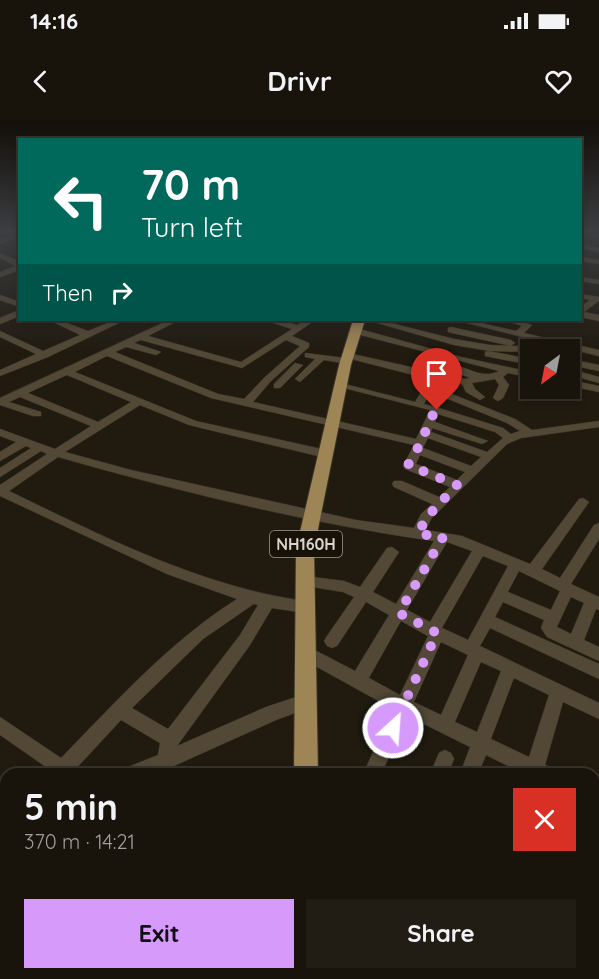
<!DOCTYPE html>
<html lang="en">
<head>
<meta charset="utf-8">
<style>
	body { margin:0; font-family:Quicksand,sans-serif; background:#211d14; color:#f1f3f6; height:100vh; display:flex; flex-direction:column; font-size:22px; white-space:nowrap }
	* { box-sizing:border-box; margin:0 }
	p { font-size:20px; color:#9f9e9d }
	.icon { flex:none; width:33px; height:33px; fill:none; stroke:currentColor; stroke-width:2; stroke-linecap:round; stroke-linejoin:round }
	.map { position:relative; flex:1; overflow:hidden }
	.side { position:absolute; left:0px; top:648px; width:600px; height:212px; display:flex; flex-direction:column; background:#18140b; border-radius:18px 18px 0 0; box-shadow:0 3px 9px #0003,0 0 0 2px #36332c }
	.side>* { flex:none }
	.hud { position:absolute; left:18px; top:18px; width:564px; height:183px; border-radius:0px; box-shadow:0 3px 9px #0003,0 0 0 2px #36332c; background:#00695c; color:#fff; overflow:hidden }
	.needle { width:39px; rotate:212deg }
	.controls { position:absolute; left:520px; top:219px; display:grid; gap:12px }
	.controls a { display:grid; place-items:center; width:60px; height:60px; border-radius:0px; background:#18140b; box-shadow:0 3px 9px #0003,0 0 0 2px #36332c; font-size:30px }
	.pin { position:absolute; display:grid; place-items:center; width:51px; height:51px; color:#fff; margin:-62px -26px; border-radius:50% 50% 50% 0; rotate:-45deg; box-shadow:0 0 6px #0007 }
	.pin .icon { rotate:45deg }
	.me { position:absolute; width:66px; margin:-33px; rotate:26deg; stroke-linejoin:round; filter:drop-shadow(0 0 4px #0008) }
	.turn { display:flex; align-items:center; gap:21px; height:126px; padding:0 24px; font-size:27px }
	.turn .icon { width:78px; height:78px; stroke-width:2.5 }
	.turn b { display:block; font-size:42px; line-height:51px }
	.then { display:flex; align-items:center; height:57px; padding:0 24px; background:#0003; gap:12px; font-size:22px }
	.round { display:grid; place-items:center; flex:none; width:63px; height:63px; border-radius:0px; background:#211d14 }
	.head { display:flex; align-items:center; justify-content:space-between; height:102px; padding:0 24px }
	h1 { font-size:36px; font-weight:700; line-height:45px }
	.cta { display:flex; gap:12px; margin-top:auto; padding:12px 24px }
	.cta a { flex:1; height:69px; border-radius:0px; background:#d69bfa; color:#111; font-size:24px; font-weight:700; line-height:69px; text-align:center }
	.cta a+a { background:#211d14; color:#f1f3f6 }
	.status { display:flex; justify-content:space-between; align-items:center; height:42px; padding:0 30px; background:#18140b; direction:ltr }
	.status svg { height:16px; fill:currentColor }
	header { display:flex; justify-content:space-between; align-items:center; height:78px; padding:0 24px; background:#18140b; font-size:27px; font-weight:700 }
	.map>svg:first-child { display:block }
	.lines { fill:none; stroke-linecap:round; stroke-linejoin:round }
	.minor-casing { stroke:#3a342a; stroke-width:1 }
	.highway-casing { stroke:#3a342a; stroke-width:2 }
	.minor { fill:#524835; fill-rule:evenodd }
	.highway { fill:#9e8555; fill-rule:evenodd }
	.route { stroke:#d69bfa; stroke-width:10; stroke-dasharray:0 18 }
	.labels { text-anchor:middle; stroke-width:5; stroke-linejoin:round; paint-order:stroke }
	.shield { fill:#171107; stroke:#9e9a92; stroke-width:1.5 }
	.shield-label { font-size:16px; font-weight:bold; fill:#d8d4cd }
</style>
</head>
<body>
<div class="status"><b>14:16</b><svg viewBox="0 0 49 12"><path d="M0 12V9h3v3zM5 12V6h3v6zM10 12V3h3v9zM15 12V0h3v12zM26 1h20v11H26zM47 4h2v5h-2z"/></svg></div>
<header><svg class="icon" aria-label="back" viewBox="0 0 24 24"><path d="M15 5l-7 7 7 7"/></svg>Drivr<svg class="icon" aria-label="heart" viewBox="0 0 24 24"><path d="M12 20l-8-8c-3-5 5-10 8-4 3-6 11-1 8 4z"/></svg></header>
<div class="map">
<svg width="599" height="859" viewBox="0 0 599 859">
	<rect width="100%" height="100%" fill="#201a0f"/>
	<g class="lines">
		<!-- minor casing -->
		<g class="minor-casing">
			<path id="minor" d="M 20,113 L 20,117 L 0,124 L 0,120 Z
				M 583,113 L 599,114 L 599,118 L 584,114 Z
				M 580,124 L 599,128 L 599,132 L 580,128 Z
				M 0,133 L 20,142 L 20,150 L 0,157 L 0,152 L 16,146 L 0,138 Z
				M 580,137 L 599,140 L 599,144 L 580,141 Z
				M 580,157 L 599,160 L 599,164 L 580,161 Z
				M 580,174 L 599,177 L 599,181 L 584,192 L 599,195 L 599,201 L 580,197 L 580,187 L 590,180 L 580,178 Z
				M 0,175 L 20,182 L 20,187 L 0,180 Z
				M 17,191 L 20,191 L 20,196 L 0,204 L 0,198 Z
				M 49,200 L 59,200 L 88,211 L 115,200 L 125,200 L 48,237 L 0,256 L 0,250 L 36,234 L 0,217 L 0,211 L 43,231 L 80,215 Z
				M 169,200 L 179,200 L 148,216 L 241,242 L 292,209 L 270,202 L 269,200 L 280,200 L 297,205 L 306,200 L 315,200 L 292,216 L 309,223 L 309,227 L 271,261 L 253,282 L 416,319 L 430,290 L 336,266 L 341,263 L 415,282 L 429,259 L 351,239 L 350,243 L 347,244 L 324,240 L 300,262 L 295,259 L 315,239 L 305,237 L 305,233 L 345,238 L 345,234 L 348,233 L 465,259 L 470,258 L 447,249 L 447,245 C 465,243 479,261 499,251 L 353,213 L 352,211 L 356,208 L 461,237 L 531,252 L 531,258 L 508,253 L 503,257 L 509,265 L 503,278 L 498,281 L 493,278 L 499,265 L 495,259 L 472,263 L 475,269 L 485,277 L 480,280 L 466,272 L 462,264 L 438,260 L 434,267 L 515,299 L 532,310 L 599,301 L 599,307 L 521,318 L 507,324 L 431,399 L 426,410 L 462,416 L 530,444 L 579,379 L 583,378 L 589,382 L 542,449 L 560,458 L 594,405 L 599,403 L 599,419 L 571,464 L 599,477 L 599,490 L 596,489 L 584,520 L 599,527 L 599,541 L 547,517 L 541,508 L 544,500 L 503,482 L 495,497 L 599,544 L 599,559 L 490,508 L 480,526 L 599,583 L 599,599 L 563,582 L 545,645 L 551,647 L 553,654 L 524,654 L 486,635 L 478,654 L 460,654 L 470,627 L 408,596 L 381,654 L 363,654 L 393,589 L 299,537 L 297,532 L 299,527 L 305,525 L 355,551 L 389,495 L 366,482 L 337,526 L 332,528 L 327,526 L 324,521 L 327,516 L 354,477 L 343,472 L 300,465 L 298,461 L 300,457 L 305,456 L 344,461 L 360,467 L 387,428 L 392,427 L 399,432 L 373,472 L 396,484 L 434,421 C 307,403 181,372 58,337 L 9,371 C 102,416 202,467 305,481 L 310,483 L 312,487 L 310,491 L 305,493 L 272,488 L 250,525 L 177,626 L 266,587 L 305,574 L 311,577 L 313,582 L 311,587 L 276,600 L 156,654 L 126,654 L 128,647 L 158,635 L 160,623 L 121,600 L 71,654 L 51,654 L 46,647 L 0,615 L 0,597 L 61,638 C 117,581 169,522 237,479 L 167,454 L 0,376 L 0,365 L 47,334 L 41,331 L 0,357 L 0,348 L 31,328 L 26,326 L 0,341 L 0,332 L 16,322 L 0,316 L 0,309 L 55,329 L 91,306 L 20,277 L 9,282 L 41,292 L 41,296 L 33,296 L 0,285 L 0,278 ZM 141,220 L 242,248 L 286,220 L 300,226 L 265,257 L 244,279 L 218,274 L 115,232 L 126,227 L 156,235 L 161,232 L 134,223 ZM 107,236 L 211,278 L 414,325 L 403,346 L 405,349 L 450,367 L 439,377 L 402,361 L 394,361 L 392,364 L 394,367 L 432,384 L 421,394 L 414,408 L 356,400 L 131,350 L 65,332 L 140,285 L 189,305 L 326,338 L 332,334 L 326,330 L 196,301 L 75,252 ZM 67,255 L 131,282 L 98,302 L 28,273 ZM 431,272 L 507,303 L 520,311 L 511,314 L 503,308 L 439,288 L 424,284 ZM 438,294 L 495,312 L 503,318 L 487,332 L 431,312 L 432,308 L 482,324 L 488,321 L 435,302 ZM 428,318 L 481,337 L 471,346 L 423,328 ZM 420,335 L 465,352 L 457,360 L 416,344 ZM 447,422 L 472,431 L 430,502 L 407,490 ZM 483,436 L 508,446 L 468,520 L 442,508 ZM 519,451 L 560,471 L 551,490 L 508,472 ZM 571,477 L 584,483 L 571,514 L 557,507 ZM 254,484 L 258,485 L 240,515 L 168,609 L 132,588 L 203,519 ZM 401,501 L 428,516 L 400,575 L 369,558 ZM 441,522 L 468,535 L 441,595 L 414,582 ZM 481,542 L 501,551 L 477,612 L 455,602 ZM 514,558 L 549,575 L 529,637 L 491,619 Z
				M 367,200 L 379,200 L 454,219 L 490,225 L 542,227 L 546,230 L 531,230 L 531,232 L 490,231 L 454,225 Z
				M 455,200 L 468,200 L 516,211 L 522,206 L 504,200 L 516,200 L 532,205 L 524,213 L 599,230 L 599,236 Z
				M 451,207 L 511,220 L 515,223 L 511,226 L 448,212 L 448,208 Z
				M 488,231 L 531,239 L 531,245 L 485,236 L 485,232 Z
				M 570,239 L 599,245 L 599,251 L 570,245 Z
				M 295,243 L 303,245 L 280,268 L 274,268 L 274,264 Z
				M 570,249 L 599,257 L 599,263 L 570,255 Z
				M 570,260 L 599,266 L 599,272 L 570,266 Z
				M 445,630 L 451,633 L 454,639 L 448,654 L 430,654 L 439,633 Z
				M 594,670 L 599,672 L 599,692 L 594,690 Z
				M 6,698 L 6,719 L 0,722 L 0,701 Z
				M 599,800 L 599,837 L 594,839 L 594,802 Z
				M 594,845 L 598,854 L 597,859 L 573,859 L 576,854 L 594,854 Z
				M 414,854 L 440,854 L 443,859 L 416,859 Z"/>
		</g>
		<!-- highway casing -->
		<g class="highway-casing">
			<path id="highway" d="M 353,200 L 365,200 L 351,245 L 314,429 L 318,654 L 294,654 L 296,429 L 339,245 Z
				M 293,854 L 323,854 L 323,859 L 293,859 Z"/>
		</g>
		<!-- minor -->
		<use href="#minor" class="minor"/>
		<!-- highway -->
		<use href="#highway" class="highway"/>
	</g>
	<!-- sky -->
	<linearGradient id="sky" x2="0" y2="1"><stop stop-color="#120e08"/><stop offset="0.48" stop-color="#3c3e42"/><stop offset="1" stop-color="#3c3e42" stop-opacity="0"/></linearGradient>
	<rect width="599" height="233" fill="url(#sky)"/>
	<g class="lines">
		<!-- route -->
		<path class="route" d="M 393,608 L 437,513 L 399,493 L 443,417 L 418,414 L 426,398 L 457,365 L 408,345 L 419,326 L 435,290 L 437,290"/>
	</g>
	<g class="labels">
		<!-- shield labels -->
		<rect class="shield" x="270" y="411" width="72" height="26" rx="4.5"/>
		<g class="shield-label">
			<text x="306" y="430">NH160H</text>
		</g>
	</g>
</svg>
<div class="controls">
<a><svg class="needle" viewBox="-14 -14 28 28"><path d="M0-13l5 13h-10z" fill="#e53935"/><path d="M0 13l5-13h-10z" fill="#9f9e9d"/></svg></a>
</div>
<div class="pin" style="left:437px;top:290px;background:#d93025"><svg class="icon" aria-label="arrive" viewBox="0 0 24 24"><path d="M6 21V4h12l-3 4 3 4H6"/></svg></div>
<svg class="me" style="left:393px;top:608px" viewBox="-20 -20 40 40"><circle r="17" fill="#d69bfa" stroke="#fff" stroke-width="3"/><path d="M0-11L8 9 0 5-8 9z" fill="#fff"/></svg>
<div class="hud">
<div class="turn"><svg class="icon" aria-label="left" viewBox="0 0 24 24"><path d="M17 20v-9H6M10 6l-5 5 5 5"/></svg><div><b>70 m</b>Turn left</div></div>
<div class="then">Then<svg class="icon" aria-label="right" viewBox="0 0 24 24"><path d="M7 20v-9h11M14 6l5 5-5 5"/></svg></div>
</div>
<section class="side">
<div class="head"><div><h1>5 min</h1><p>370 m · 14:21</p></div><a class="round" style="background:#d93025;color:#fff"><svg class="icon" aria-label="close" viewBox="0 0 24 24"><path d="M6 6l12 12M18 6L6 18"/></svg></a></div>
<div class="cta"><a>Exit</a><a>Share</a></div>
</section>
</div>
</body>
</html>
